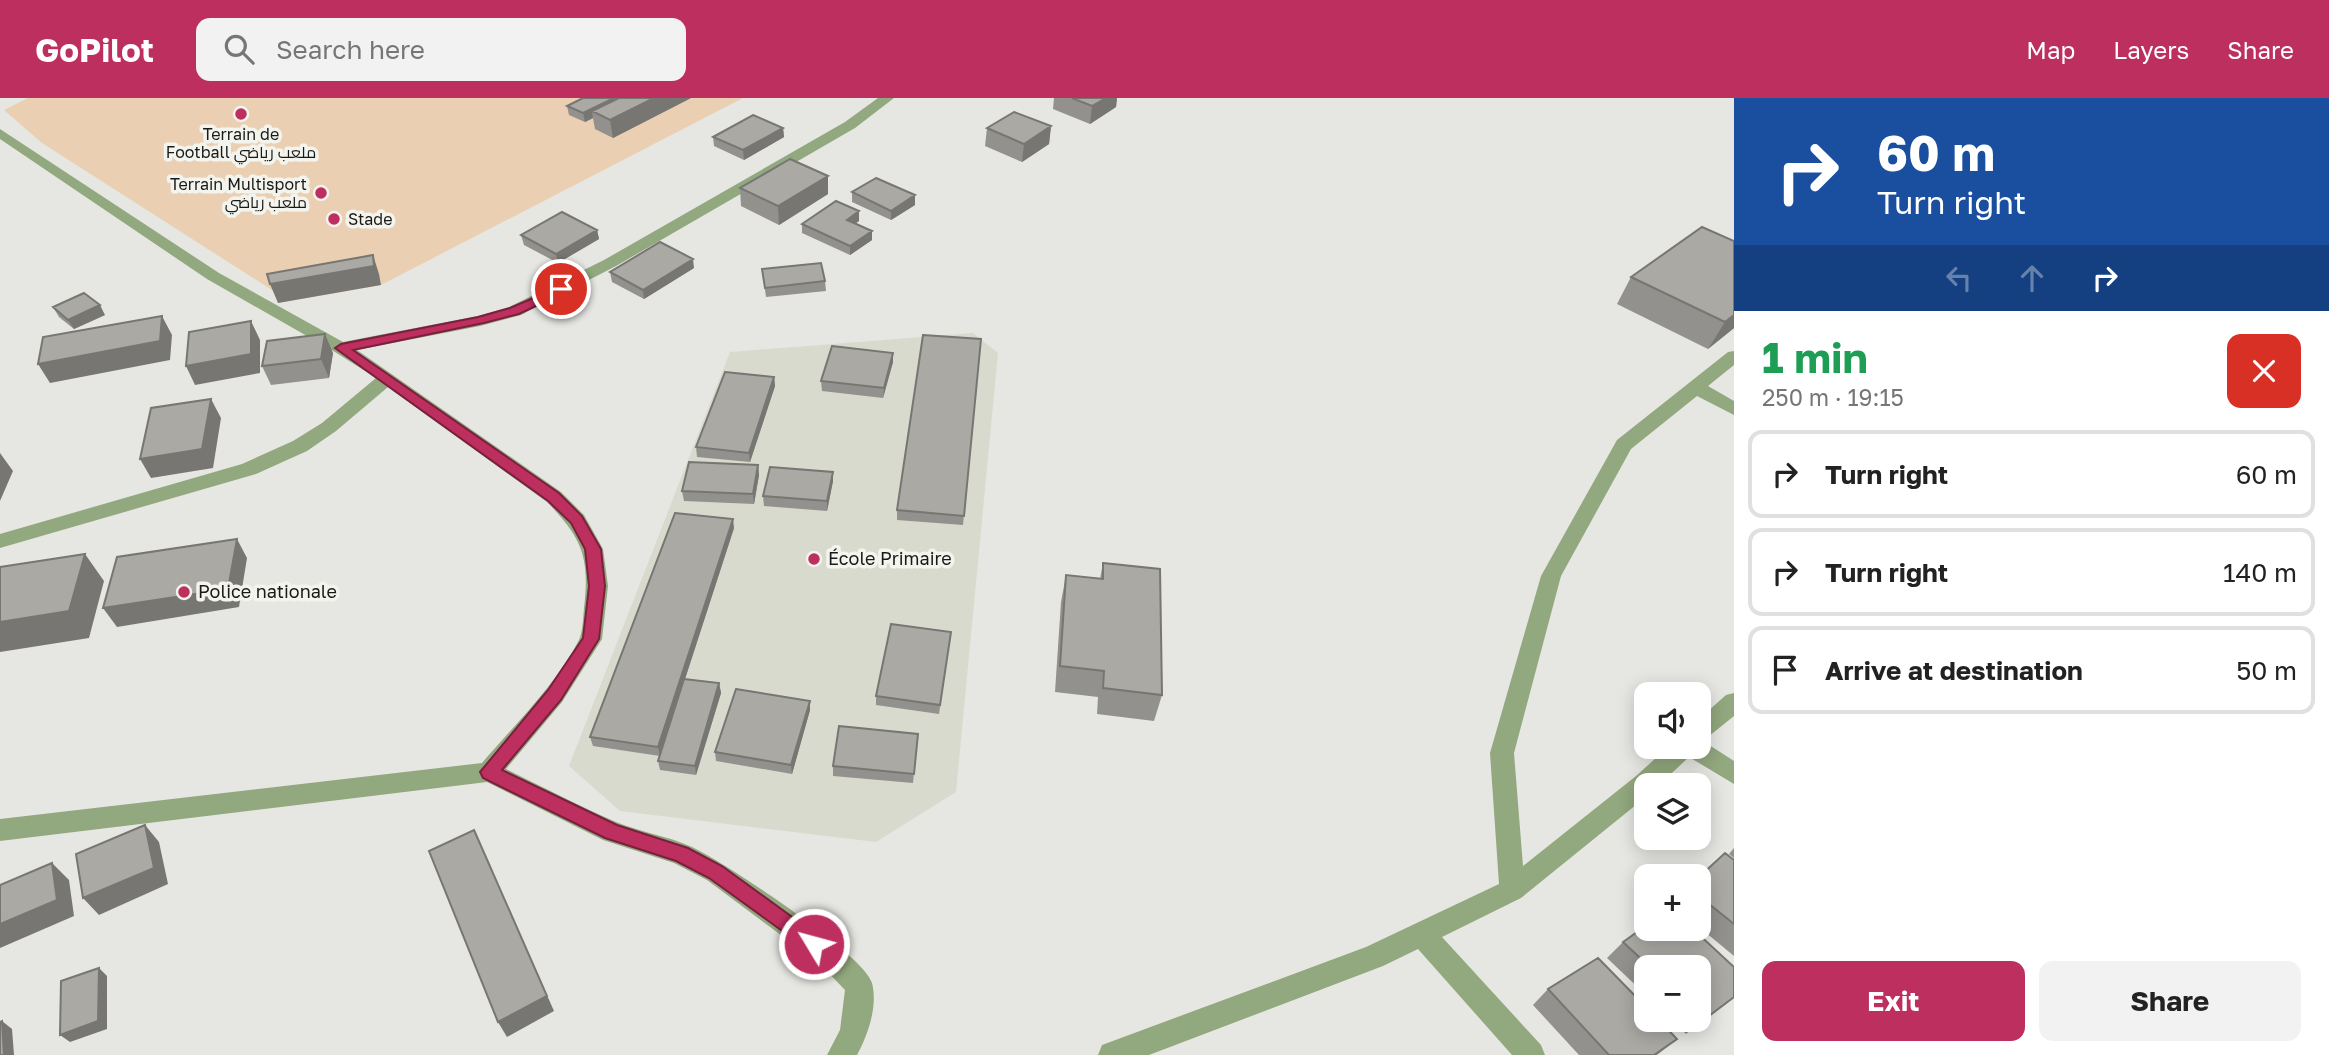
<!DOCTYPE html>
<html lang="en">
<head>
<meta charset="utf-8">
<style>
	body { margin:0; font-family:"Golos Text",Cairo,sans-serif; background:#f2f2f2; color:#222; height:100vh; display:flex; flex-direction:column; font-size:26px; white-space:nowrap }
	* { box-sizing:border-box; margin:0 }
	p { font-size:23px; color:#767676 }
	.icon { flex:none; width:38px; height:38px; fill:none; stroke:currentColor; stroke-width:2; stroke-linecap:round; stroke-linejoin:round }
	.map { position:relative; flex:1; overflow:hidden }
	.side { display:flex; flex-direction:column; background:#fff; width:595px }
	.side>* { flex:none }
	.guide { background:#1a4fa0; color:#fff; overflow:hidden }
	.tools { position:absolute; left:1634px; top:584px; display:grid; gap:14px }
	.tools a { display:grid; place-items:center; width:77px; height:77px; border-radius:14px; background:#fff; box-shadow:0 4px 18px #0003; font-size:35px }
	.pin { position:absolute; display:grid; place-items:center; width:60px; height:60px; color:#fff; margin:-30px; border:4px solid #fff; border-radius:50%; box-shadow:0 2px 7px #0007 }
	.me { position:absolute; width:77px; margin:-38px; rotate:307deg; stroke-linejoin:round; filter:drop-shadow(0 0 5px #0008) }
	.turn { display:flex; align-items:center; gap:24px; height:147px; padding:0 28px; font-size:32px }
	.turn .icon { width:91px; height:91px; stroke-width:2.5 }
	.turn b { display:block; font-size:49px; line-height:60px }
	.lanes { display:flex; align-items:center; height:66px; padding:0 28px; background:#0003; justify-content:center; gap:35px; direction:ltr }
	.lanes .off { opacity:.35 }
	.round { display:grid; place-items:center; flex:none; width:74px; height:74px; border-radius:14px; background:#f2f2f2 }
	.summary { display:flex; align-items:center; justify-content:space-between; height:119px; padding:0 28px }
	h1 { font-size:42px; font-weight:700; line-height:52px; color:#1e9e55 }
	.cta { display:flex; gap:14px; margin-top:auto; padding:14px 28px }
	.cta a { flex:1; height:80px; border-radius:14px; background:#bd2f5f; color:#fff; font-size:28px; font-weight:700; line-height:80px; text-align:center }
	.cta a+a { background:#f2f2f2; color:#222 }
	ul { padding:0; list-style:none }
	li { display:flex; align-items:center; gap:21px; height:88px; margin:0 14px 10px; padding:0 14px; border:4px solid #e0e0e0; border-radius:14px }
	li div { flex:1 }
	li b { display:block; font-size:26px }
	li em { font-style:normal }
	header { display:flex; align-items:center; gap:42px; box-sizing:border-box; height:98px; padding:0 35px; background:#bd2f5f; color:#fff }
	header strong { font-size:33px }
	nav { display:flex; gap:38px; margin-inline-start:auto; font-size:24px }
	.search { width:490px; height:63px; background:#f2f2f2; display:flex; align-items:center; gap:18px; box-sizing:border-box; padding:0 24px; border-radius:14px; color:#767676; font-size:26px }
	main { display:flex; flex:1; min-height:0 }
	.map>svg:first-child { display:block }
	.built { fill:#d9dace }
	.green { fill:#ebcfb2 }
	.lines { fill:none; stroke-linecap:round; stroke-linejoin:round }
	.minor { fill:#92a87e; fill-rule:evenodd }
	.wall { fill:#92918d }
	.shaded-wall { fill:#777673 }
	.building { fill:#aaa9a4; stroke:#777673; stroke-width:2 }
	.route { fill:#bd2f5f; stroke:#7b1f3e; stroke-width:2 }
	.poi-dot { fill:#bd2f5f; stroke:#f4f4ef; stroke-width:2.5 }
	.labels { text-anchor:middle; stroke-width:7; stroke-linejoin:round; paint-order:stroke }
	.far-poi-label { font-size:16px; fill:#191917; stroke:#f4f4ef }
	.poi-label { font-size:18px; fill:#191917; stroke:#f4f4ef; text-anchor:start }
</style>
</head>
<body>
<header>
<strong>GoPilot</strong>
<div class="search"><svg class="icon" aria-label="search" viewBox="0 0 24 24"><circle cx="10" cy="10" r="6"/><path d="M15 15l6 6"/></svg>Search here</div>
<nav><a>Map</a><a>Layers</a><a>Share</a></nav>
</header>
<main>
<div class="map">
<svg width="1734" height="957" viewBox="0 0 1734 957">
	<rect width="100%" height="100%" fill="#e6e7e2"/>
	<!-- built -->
	<path class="built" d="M 973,235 L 998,255 L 956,694 L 876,744 L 620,713 L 569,668 L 730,254 Z"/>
	<!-- green -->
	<path class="green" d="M 28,0 L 743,0 L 381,187 L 278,205 L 275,194 L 42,45 L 4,12 Z"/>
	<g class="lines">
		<!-- minor -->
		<path class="minor" d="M 878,0 L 894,0 L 855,30 L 616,168 L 521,217 L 480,228 L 357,252 L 561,394 L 584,417 L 603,451 L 608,488 L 602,541 L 562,604 L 506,671 C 543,689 579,708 616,724 C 640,734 668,738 692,749 C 724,764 864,856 872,885 C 878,908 868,937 857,957 L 827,957 L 840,932 L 845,892 L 821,867 L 707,782 L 674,765 L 603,742 L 487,684 L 0,743 L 0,721 L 482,665 C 515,626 556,587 579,542 C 583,533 583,520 584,510 C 590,459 582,440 547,404 L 388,289 L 336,333 L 307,353 L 256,376 L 0,450 L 0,436 L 242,366 L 293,343 L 322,325 L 376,280 L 335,254 L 207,181 L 0,41 L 0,31 L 219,175 L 343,244 L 478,218 L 509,209 L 604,162 L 845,24 Z
			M 1734,253 L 1734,267 L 1708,288 L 1734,303 L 1734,317 L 1697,298 L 1631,351 L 1561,478 L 1514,655 L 1523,768 L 1636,678 L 1668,649 L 1699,649 L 1699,621 L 1726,597 L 1734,595 L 1734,618 L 1703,643 L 1734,663 L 1734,686 L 1689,659 L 1658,688 L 1647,688 L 1647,698 L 1521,800 L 1442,839 L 1541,947 L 1545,957 L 1512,957 L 1418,851 L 1383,868 L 1149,957 L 1098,957 L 1102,947 L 1366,849 L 1499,786 L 1490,655 L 1541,478 L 1617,342 L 1728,254 Z"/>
	</g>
	<!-- wall -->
	<path class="wall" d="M 691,0 L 613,40 L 595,31 L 593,20 L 585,24 L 569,17 L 567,8 Z
		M 1054,0 L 1117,0 L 1116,9 L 1090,26 L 1053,11 Z
		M 1051,28 L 1049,46 L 1022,64 L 985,48 L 987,30 Z
		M 783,30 L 784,39 L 744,62 L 714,48 L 713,39 Z
		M 740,90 L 828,96 L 779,127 L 741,108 Z
		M 852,94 L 915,97 L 915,107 L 891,122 L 852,104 Z
		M 859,123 L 856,125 L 872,133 L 872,142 L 850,157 L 802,135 L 802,126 Z
		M 597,132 L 599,141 L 558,165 L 524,147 L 521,137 Z
		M 1734,143 L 1734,230 L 1708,251 L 1617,206 L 1631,179 Z
		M 694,170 L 644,201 L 612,184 L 610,174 Z
		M 762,171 L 825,183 L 826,193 L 766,199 Z
		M 53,209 L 105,217 L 74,231 L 59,219 Z
		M 981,241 L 963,427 L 897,422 L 897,412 Z
		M 333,255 L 329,280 L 271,287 L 262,268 Z
		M 893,264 L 883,300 L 822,293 L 821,283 Z
		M 774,279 L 775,288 L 750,364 L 697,359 L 696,349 Z
		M 758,367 L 759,377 L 754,406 L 684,403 L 682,393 Z
		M 833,383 L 827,413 L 764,408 L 763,398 Z
		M 734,430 L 685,581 L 719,585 L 721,595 L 696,677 L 660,672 L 658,663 L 660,658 L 593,648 L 590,639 Z
		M 1103,465 L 1162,597 L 1154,623 L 1097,616 L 1098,599 L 1055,594 L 1061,504 L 1066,477 L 1100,481 Z
		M 951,534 L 939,616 L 876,607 L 876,598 Z
		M 810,612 L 792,676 L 716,663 L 715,654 Z
		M 917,645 L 913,685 L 833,678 L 833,668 Z
		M 1734,750 L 1734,760 L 1729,756 Z
		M 1734,762 L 1734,858 L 1699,829 L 1699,779 Z
		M 1647,827 L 1647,831 L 1693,831 L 1734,869 L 1734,899 L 1686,936 L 1672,922 L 1699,922 L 1699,870 L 1647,870 L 1647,898 L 1607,860 L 1623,844 Z
		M 1548,891 L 1677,941 L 1657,957 L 1579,957 L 1533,907 Z"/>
	<!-- shaded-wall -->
	<path class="shaded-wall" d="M 614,0 L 626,0 L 592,13 L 593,20 L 585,24 L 583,15 Z
		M 654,0 L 691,0 L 613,40 L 610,22 Z
		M 1106,0 L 1117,0 L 1116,9 L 1090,26 L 1092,8 Z
		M 1051,28 L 1049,46 L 1022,64 L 1024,46 Z
		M 783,30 L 784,39 L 744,62 L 743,52 Z
		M 828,78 L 828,96 L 779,127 L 778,108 Z
		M 915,97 L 915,107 L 891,122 L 891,113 Z
		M 859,113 L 859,123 L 847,131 L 847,122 Z
		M 597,132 L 599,141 L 558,165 L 556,156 Z
		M 872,133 L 872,142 L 850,157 L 850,148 Z
		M 373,157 L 379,176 L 381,187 L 278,205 L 270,186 Z
		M 693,161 L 694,170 L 644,201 L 643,192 Z
		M 100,207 L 105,217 L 74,231 L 68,222 Z
		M 1734,217 L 1734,230 L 1708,251 L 1725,224 Z
		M 162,218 L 172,237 L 170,262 L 50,285 L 38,266 Z
		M 251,223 L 260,242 L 260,275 L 195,287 L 186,268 Z
		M 325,236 L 333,255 L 329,280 L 321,261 Z
		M 893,255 L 893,264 L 883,300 L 884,290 Z
		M 774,279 L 775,288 L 750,364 L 749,355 Z
		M 211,301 L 221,320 L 213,370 L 151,380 L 140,361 Z
		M 0,355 L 13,373 L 0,403 Z
		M 758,367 L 759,377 L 754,406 L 753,396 Z
		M 833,374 L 833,383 L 827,413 L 827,403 Z
		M 733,421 L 734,430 L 660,658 L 658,649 Z
		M 237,441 L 247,460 L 239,509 L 117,529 L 103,510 Z
		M 85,456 L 104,483 L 89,540 L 0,554 L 0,524 Z
		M 719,585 L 721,595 L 696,677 L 695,668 Z
		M 810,603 L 810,612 L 792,676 L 791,667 Z
		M 145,727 L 159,744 L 168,786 L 99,817 L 83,800 Z
		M 474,732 L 554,913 L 507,939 L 498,924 Z
		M 52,765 L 69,782 L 74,818 L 0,850 L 0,826 Z
		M 99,870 L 107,878 L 107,931 L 70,944 L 60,937 Z
		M 2,923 L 12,931 L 14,957 L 4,957 Z"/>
	<!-- building -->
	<path class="building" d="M 583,0 L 614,0 L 583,15 L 567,8 Z
		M 619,0 L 654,0 L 610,22 L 592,13 Z
		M 1072,0 L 1106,0 L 1092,8 Z
		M 1014,14 L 1051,28 L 1024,46 L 987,30 Z
		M 753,17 L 783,30 L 743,52 L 713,39 Z
		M 790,61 L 828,78 L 778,108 L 740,90 Z
		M 876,80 L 915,97 L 891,113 L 852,94 Z
		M 836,103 L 859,113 L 847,122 L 872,133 L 850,148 L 802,126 Z
		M 562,114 L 597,132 L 556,156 L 521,137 Z
		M 1702,129 L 1734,143 L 1734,217 L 1725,224 L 1631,179 Z
		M 660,144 L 693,161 L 643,192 L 610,174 Z
		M 373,157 L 374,168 L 270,186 L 267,176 Z
		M 821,165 L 825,183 L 765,190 L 762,171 Z
		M 84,195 L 100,207 L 68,222 L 53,209 Z
		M 162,218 L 160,243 L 38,266 L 43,239 Z
		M 251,223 L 251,256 L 186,268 L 189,234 Z
		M 325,236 L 321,261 L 262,268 L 267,243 Z
		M 923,237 L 981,241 L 964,418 L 897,412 Z
		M 832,248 L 893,255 L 884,290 L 821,283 Z
		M 725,274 L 774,279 L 749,355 L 696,349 Z
		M 211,301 L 202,351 L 140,361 L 151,310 Z
		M 689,364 L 758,367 L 753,396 L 682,393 Z
		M 770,369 L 833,374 L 827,403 L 763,398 Z
		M 675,415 L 733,421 L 658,649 L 590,639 Z
		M 237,441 L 228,491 L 103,510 L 117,459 Z
		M 85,456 L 69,513 L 0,524 L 0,469 Z
		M 1103,465 L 1160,471 L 1162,597 L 1103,590 L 1104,573 L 1060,568 L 1066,477 L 1103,481 Z
		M 891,526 L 951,534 L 940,607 L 876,598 Z
		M 684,581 L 719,585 L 695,668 L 658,663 Z
		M 736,591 L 810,603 L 791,667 L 715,654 Z
		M 839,628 L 918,636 L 914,676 L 833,668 Z
		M 145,727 L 154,770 L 83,800 L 76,756 Z
		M 474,732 L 547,898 L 498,924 L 429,753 Z
		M 1725,755 L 1734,762 L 1734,826 L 1699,798 L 1699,779 Z
		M 52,765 L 57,802 L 0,826 L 0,787 Z
		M 1647,827 L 1647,831 L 1693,831 L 1734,869 L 1734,899 L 1705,921 L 1699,916 L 1699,870 L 1651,870 L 1623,844 Z
		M 1598,860 L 1647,910 L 1647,922 L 1659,922 L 1677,941 L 1654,957 L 1609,957 L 1548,891 Z
		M 99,870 L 98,923 L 60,937 L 61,883 Z
		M 2,923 L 4,957 L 0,957 L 0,924 Z"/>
	<!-- route -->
	<path class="route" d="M 561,188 L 565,189 L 565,194 L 519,216 L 484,225 L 353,252 L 559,395 L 582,418 L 601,451 L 605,488 L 599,541 L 561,602 L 502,672 L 617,727 L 688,750 L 722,768 L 821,840 L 824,846 L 821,853 L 814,856 L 709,780 L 676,763 L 605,740 L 483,680 L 480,674 L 548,592 L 583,540 L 589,488 L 585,451 L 571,425 L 548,403 L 335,250 L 341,246 L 478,219 L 510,210 Z"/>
	<!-- markers -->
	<g class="poi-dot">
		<circle cx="241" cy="16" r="7"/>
		<circle cx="321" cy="95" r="7"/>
		<circle cx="334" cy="121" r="7"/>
		<circle cx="814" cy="461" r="7"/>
		<circle cx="184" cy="494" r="7"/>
	</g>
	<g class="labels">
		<!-- far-poi labels -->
		<g class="far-poi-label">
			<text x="241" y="42">Terrain de<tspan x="241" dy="18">Football ملعب رياضي</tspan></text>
			<text x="307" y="92" text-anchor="end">Terrain Multisport<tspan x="307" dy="18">ملعب رياضي</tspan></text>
			<text x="348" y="127" text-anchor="start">Stade</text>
		</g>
		<!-- poi labels -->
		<g class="poi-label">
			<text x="828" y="467">École Primaire</text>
			<text x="198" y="500">Police nationale</text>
		</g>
	</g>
</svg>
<div class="tools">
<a><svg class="icon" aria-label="sound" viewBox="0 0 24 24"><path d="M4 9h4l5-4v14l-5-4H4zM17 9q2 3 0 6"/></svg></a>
<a><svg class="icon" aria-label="layers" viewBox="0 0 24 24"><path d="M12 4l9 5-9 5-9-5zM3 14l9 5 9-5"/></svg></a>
<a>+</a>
<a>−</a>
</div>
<div class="pin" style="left:561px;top:191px;background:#d93025"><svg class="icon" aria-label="arrive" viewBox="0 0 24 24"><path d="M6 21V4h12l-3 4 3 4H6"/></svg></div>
<svg class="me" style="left:814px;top:846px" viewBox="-20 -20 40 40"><circle r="17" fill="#bd2f5f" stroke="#fff" stroke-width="3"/><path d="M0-11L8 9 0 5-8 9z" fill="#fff"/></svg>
</div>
<section class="side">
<div class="guide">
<div class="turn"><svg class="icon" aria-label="right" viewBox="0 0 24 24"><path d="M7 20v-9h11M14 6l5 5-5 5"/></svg><div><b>60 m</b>Turn right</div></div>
<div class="lanes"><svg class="icon off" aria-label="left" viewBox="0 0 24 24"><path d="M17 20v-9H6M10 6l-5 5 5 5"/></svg><svg class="icon off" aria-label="ahead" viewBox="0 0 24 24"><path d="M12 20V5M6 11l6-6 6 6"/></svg><svg class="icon" aria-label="right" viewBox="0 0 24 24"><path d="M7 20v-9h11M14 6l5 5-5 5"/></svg></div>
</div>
<div class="summary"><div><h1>1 min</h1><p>250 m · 19:15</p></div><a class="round" style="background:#d93025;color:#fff"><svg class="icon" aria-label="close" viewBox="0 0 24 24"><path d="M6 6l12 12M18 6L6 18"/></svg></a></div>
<ul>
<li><svg class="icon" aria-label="right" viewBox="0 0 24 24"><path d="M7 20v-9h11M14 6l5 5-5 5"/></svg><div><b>Turn right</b></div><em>60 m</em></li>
<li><svg class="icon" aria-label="right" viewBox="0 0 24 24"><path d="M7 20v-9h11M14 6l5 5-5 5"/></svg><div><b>Turn right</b></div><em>140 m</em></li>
<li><svg class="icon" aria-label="arrive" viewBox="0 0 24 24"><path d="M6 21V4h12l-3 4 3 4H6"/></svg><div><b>Arrive at destination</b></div><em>50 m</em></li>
</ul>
<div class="cta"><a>Exit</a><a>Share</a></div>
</section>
</main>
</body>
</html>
